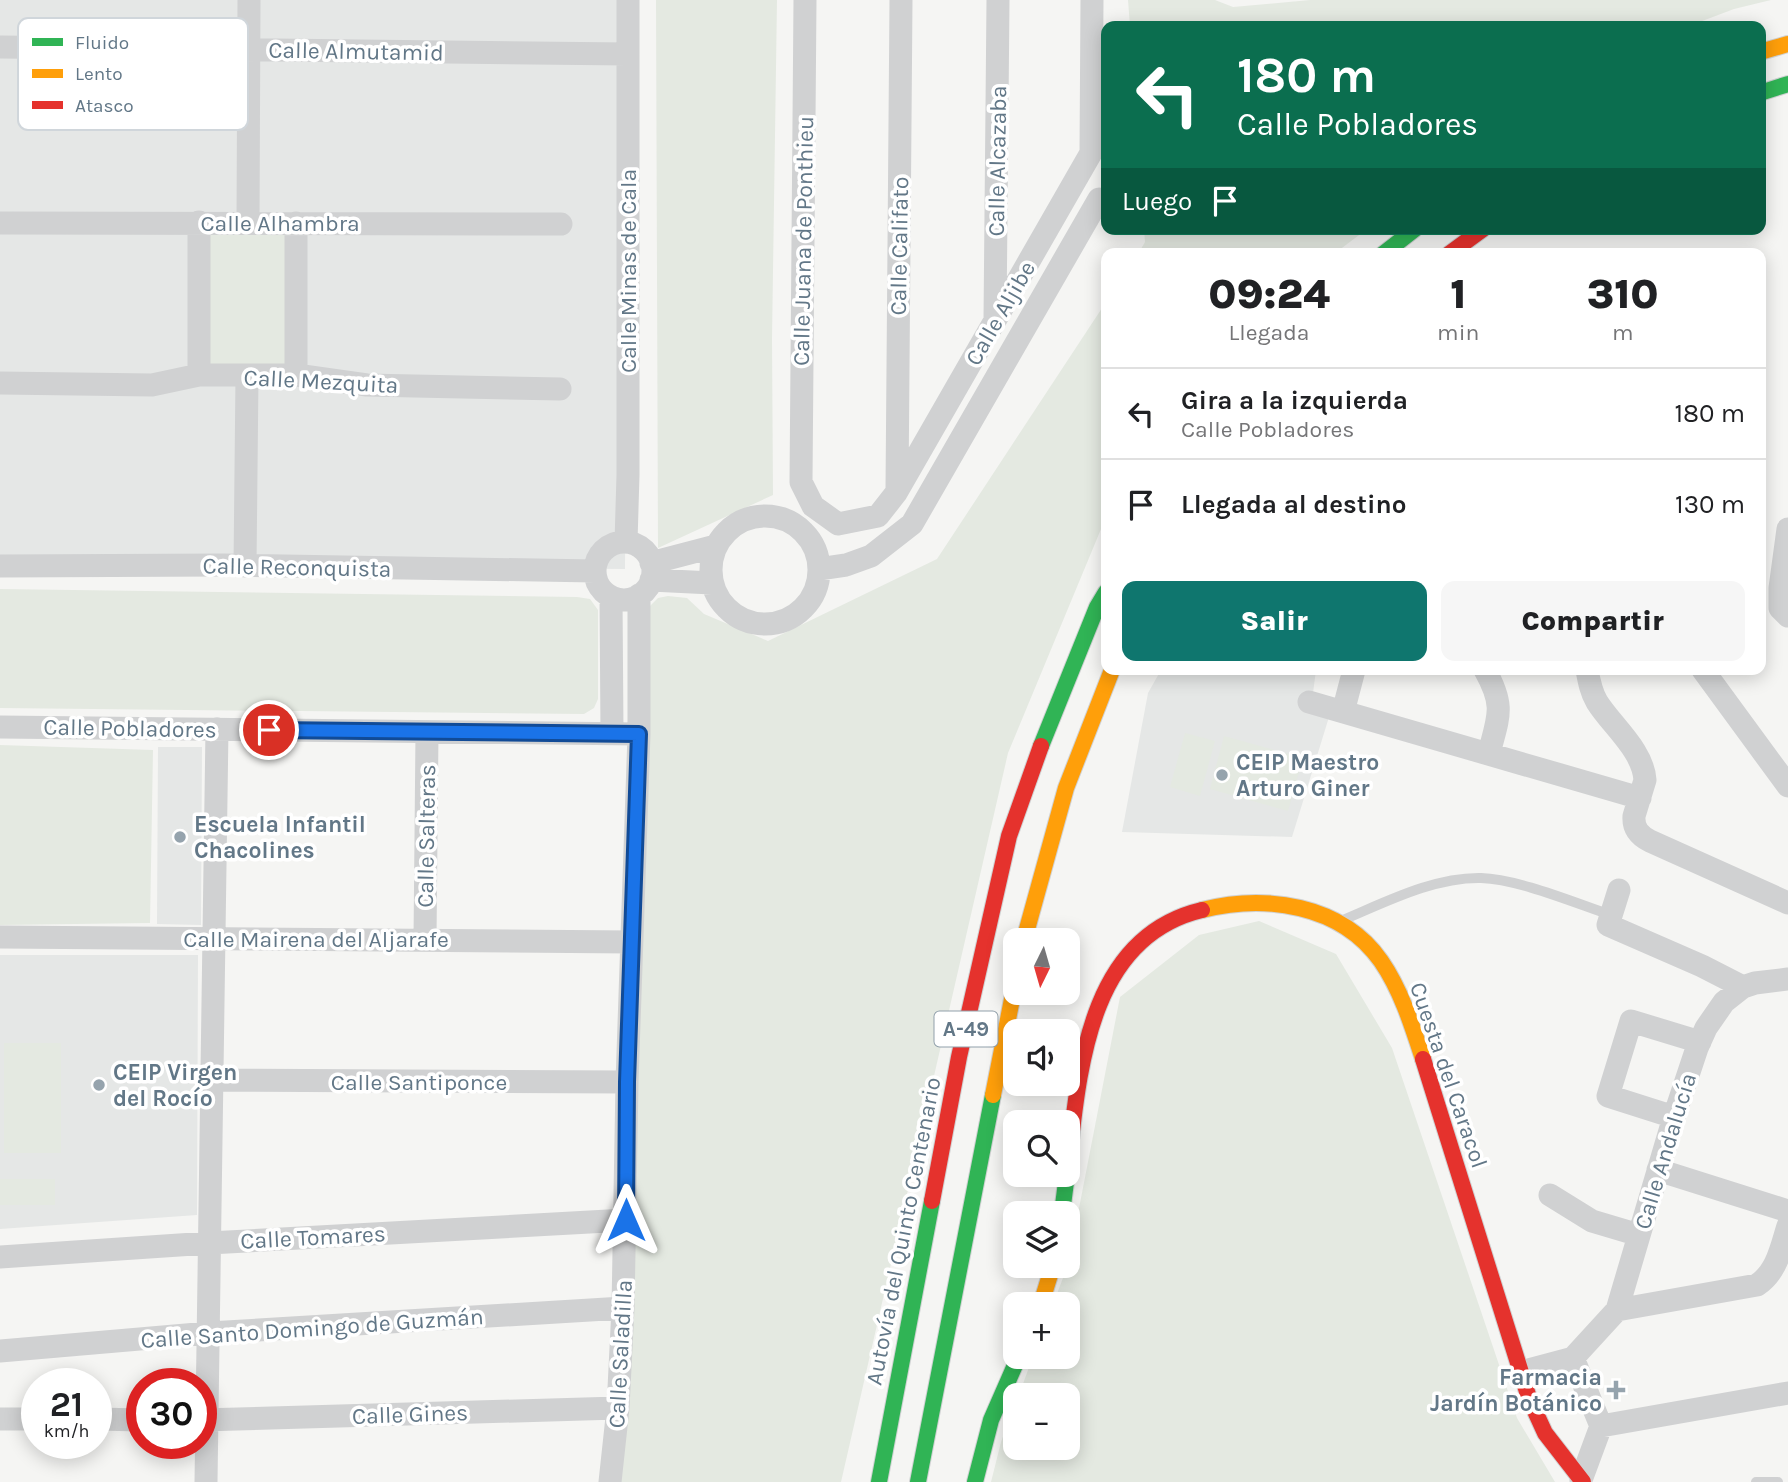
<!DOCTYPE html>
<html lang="es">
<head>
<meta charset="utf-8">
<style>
	body { margin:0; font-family:Karla,sans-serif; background:#f6f6f6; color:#202124; height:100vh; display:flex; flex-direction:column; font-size:26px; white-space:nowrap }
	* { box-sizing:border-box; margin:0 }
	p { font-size:23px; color:#757577 }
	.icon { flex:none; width:38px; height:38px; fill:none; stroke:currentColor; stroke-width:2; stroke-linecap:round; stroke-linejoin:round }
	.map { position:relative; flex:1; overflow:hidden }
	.details { position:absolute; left:1101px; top:248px; width:665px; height:427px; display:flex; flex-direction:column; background:#fff; border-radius:14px; box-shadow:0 4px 18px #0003 }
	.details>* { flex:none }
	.top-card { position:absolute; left:1101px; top:21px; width:665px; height:214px; border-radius:14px; box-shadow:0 4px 18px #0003; background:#0b6e4f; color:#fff; overflow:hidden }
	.needle { width:46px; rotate:185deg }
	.controls { position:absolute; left:1003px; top:928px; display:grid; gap:14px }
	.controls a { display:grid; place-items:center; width:77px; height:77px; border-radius:14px; background:#fff; box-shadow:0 4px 18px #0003; font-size:35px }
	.speed { position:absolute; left:21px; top:1368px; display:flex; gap:14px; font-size:35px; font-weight:700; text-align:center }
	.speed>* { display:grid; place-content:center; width:91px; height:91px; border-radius:50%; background:#fff; box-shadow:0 4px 18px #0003; line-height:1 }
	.speed small { font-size:18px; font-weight:400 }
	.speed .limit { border:10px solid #d22; background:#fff; color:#111 }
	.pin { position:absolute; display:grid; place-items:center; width:60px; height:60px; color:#fff; margin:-30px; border:4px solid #fff; border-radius:50%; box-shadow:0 2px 7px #0007 }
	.me { position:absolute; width:77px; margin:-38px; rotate:0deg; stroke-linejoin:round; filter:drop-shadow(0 0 5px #0008) }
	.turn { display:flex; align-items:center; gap:24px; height:147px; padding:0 21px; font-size:32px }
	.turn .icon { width:91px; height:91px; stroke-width:2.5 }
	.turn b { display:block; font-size:49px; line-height:60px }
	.then { display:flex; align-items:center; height:66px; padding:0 21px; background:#0003; gap:14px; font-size:26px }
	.eta { display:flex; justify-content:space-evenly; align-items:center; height:119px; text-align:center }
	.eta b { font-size:42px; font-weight:800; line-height:49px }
	.cta { display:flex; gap:14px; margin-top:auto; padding:14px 21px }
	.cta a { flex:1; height:80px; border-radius:14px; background:#0f766e; color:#fff; font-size:28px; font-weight:800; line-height:80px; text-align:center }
	.cta a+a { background:#f6f6f6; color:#202124 }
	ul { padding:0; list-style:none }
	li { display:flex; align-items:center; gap:21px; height:91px; padding:0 21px; border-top:2px solid #e0e0e0 }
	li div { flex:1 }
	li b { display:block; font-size:26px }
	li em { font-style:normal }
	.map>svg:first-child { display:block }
	.built { fill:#e5e7e6 }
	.green { fill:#e4e9e1 }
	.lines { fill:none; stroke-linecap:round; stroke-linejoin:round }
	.fast-casing { stroke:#d0d2d3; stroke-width:18 }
	.slow-casing { stroke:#d0d2d3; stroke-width:18 }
	.jam-casing { stroke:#d0d2d3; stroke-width:18 }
	.lane { stroke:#d0d1d2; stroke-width:10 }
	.street { stroke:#d0d1d2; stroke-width:23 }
	.fast { stroke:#30b455; stroke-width:16 }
	.slow { stroke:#ff9f0a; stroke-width:16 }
	.jam { stroke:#e5322d; stroke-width:16 }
	.route-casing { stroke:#114b97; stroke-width:18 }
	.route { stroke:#1a73e8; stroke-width:12 }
	.poi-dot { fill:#95a3ad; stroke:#fff; stroke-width:2.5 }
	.labels { text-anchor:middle; stroke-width:7; stroke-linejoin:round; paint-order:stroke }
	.shield { fill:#fff; stroke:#91a0ab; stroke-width:2 }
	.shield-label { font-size:21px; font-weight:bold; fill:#627787 }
	.street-label { font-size:23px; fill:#627787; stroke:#fff }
	.poi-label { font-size:23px; font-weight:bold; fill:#627787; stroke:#fff; text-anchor:start }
	.key { fill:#fff; stroke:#d0d6db; stroke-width:2 }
	.key-label { font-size:19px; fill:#627787 }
</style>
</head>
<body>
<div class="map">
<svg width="1788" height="1482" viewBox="0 0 1788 1482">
	<rect width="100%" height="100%" fill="#f5f5f3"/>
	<!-- built -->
	<path class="built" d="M 0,0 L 628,0 L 625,569 L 0,563 Z
		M 1161,670 L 1316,670 L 1313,693 L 1329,717 L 1292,837 L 1122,832 L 1148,693 Z
		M 158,747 L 202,747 L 201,925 L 157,924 Z
		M 0,955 L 198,955 L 197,1215 L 0,1229 Z"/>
	<!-- green -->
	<path class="green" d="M 656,0 L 777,0 L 772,339 L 773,495 L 658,548 Z
		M 1128,0 L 1215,0 L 1233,7 L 1310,0 L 1771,0 L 1734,9 L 1689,26 L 1130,26 Z
		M 206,227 L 289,228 L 289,367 L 206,368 Z
		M 1144,229 L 1367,229 L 1334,254 L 1138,254 L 1145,242 Z
		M 1106,302 L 1106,517 L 1008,753 L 841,1482 L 615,1482 L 650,606 L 658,598 L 668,596 L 687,598 L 704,614 L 768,641 L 937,559 Z
		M 0,589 L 577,597 L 590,599 L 598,610 L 598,699 L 594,708 L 584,714 L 0,708 Z
		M 1185,733 L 1215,741 L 1200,796 L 1170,787 Z
		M 1224,736 L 1303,758 L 1288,811 L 1210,789 Z
		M 0,745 L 153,750 L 150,923 L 0,925 Z
		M 1259,921 L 1336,954 L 1392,1048 L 1517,1418 L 1555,1482 L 991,1482 L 1001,1442 L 1015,1404 L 1015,1447 L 1068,1447 L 1068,1395 L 1019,1395 L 1033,1356 L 1068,1356 L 1068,1304 L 1053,1304 L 1068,1265 L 1120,997 L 1199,935 Z
		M 4,1043 L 61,1043 L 61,1153 L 4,1153 Z
		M 0,1179 L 55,1179 L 55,1205 L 0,1205 Z"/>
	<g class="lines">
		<!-- fast casing -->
		<g class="fast-casing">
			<path id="fast" d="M 1760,93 L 1788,84
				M 1383,254 L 1415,229
				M 1041,746 L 1097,607 L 1106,592
				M 1062,1213 L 1067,1174
				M 879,1482 L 932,1201
				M 918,1482 L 993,1095
				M 975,1482 L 991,1420 L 1019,1356"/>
		</g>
		<!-- slow casing -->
		<g class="slow-casing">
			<path id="slow" d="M 1760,52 L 1788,44
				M 1202,910 C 1265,894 1341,904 1381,961 C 1401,990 1412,1025 1423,1059
				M 1024,940 L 1066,788 L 1112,670
				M 993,1095 L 1015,984
				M 1041,1304 L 1053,1265"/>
		</g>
		<!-- jam casing -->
		<g class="jam-casing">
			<path id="jam" d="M 1449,254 L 1483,229
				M 1423,1059 L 1529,1398 L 1545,1433 L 1583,1482
				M 1068,1166 C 1079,1070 1088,937 1202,910
				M 932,1201 L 959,1057 L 1009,836 L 1041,746"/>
		</g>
		<!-- lane -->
		<path class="lane" d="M 1343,920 C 1386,902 1434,877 1481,878 C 1518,879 1575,903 1611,915
			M 1756,1482 L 1778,1482"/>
		<!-- street -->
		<path class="street" d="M 805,0 L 801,482 L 813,506 L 838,524 L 878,516 L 896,493 L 1091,153 L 1092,0
			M 0,47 L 628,54
			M 248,222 L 249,0
			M 0,223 L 561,224
			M 296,223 L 296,375
			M 995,319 L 998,0
			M 199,375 L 199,222
			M 0,383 L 152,385 L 199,375 L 296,375 L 367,385 L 560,389
			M 897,490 L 901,0
			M711 570a54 54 0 1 1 108 0a54 54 0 1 1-108 0Z
			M 1788,529 L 1780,588 L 1780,608 L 1788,616
			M 626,542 L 628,475 L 628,0
			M595 571a29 29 0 1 1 58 0a29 29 0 1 1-58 0Z
			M 651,563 L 716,546
			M 0,566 L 223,565 L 595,571
			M 245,566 L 247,376
			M 819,569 L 846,565 L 871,556 L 912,524 L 1099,199
			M 651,580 L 712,583
			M 611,597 L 612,733
			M 1485,670 C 1505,706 1499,715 1489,753
			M 1587,670 C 1589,681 1591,692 1597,702 C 1612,726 1643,750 1645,780 L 1634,816 C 1633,829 1640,836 1650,841 L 1788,903
			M 1703,670 L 1788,786
			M 1309,702 L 1640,798
			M 1343,712 L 1354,670
			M 0,727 L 639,734
			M 1619,890 L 1608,925 L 1702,966 L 1743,987
			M 0,937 L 631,942
			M 425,940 L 427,732
			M 212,1080 L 627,1082
			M 1674,1117 L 1608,1096 L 1631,1021 L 1700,1042
			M 1658,1170 L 1788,1211
			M 1550,1195 L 1592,1221 L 1639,1235
			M 0,1257 L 209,1243 L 626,1220
			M 1617,1310 L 1757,1285 C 1777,1272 1781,1248 1788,1226
			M 0,1351 L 209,1333 L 623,1308
			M 1573,1358 L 1617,1310 L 1674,1117 L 1697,1048 L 1706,1028 L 1724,1002 L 1743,987 L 1755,983 L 1788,979
			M 1573,1358 L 1601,1426 L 1581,1480
			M 1521,1372 L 1573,1358
			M 0,1419 L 37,1419
			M 96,1419 L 142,1420
			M 201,1420 L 618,1408
			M 1601,1426 L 1788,1393
			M 206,1482 L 217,729
			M 610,1482 L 618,1408 L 623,1308 L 627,1082 L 639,734 L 639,595"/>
		<!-- fast -->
		<use href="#fast" class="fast"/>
		<!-- slow -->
		<use href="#slow" class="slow"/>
		<!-- jam -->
		<use href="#jam" class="jam"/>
	</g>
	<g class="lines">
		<!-- route casing -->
		<g class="route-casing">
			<path id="route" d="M 269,730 L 639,734 L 627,1082 L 626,1220"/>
		</g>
		<!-- route -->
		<use href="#route" class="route"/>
	</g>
	<!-- markers -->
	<g class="poi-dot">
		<circle cx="1222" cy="775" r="7"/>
		<circle cx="180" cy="837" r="7"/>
		<circle cx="99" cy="1085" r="7"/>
		<path d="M1612.5 1379.5h7v7h7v7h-7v7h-7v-7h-7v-7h7z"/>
	</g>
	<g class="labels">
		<!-- shield labels -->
		<rect class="shield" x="934.5" y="1011.5" width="63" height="35" rx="5"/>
		<g class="shield-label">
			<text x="966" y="1036">A-49</text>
		</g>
		<!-- street labels -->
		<g class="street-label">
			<text transform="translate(356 51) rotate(1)" y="8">Calle Almutamid</text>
			<text transform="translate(997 161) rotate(-89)" y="8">Calle Alcazaba</text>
			<text x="280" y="231">Calle Alhambra</text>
			<text transform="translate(803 241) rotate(-89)" y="8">Calle Juana de Ponthieu</text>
			<text transform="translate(899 246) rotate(-89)" y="8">Calle Califato</text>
			<text transform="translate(628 271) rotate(-90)" y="8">Calle Minas de Cala</text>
			<text transform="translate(1000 313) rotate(-60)" y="8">Calle Aljibe</text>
			<text transform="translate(321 381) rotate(3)" y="8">Calle Mezquita</text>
			<text transform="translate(297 567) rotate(1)" y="8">Calle Reconquista</text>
			<text transform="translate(130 728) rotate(1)" y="8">Calle Pobladores</text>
			<text transform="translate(426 836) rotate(-89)" y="8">Calle Salteras</text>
			<text x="316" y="947">Calle Mairena del Aljarafe</text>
			<text transform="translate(1449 1075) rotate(71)" y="8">Cuesta del Caracol</text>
			<text x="419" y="1090">Calle Santiponce</text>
			<text transform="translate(1665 1151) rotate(-73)" y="8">Calle Andalucía</text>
			<text transform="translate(903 1231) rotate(-79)" y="8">Autovía del Quinto Centenario</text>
			<text transform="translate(313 1237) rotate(-3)" y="8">Calle Tomares</text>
			<text transform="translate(312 1328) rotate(-4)" y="8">Calle Santo Domingo de Guzmán</text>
			<text transform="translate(620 1354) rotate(-87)" y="8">Calle Saladilla</text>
			<text transform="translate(410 1414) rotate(-2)" y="8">Calle Gines</text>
		</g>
		<!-- poi labels -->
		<g class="poi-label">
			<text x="1236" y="770">CEIP Maestro<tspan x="1236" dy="26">Arturo Giner</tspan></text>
			<text x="194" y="832">Escuela Infantil<tspan x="194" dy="26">Chacolines</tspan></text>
			<text x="113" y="1080">CEIP Virgen<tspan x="113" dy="26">del Rocío</tspan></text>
			<text x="1602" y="1385" text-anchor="end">Farmacia<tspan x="1602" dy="26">Jardín Botánico</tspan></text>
		</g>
	</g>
	<!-- legend -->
	<rect x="18" y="18" width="230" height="112" rx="10" class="key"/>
	<rect x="32" y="38" width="31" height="8" fill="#30b455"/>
	<rect x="32" y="69" width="31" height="9" fill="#ff9f0a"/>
	<rect x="32" y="101" width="31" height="8" fill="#e5322d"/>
	<g class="key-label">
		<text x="75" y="49">Fluido</text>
		<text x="75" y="80">Lento</text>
		<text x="75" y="112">Atasco</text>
	</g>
</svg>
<div class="controls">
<a><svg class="needle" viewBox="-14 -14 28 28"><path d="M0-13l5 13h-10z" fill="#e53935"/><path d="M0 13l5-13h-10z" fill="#757577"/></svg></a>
<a><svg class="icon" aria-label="sound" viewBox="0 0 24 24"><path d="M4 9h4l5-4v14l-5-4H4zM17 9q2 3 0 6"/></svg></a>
<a><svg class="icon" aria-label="search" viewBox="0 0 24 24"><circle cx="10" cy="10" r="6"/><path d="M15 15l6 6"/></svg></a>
<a><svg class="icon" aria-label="layers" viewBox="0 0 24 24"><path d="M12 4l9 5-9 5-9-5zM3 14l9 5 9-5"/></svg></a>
<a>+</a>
<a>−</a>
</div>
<div class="speed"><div>21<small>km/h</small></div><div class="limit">30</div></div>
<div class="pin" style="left:269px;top:730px;background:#d93025"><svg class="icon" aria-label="arrive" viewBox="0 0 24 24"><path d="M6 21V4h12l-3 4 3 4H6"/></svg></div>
<svg class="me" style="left:626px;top:1220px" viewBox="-20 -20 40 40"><path d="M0-17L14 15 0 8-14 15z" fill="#1a73e8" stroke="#fff" stroke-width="4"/></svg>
<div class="top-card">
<div class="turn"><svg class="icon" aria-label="left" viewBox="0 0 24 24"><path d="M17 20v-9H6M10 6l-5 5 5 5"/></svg><div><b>180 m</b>Calle Pobladores</div></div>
<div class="then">Luego<svg class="icon" aria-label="arrive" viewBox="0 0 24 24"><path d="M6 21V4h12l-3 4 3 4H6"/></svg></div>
</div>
<section class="details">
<div class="eta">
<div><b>09:24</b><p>Llegada</p></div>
<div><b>1</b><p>min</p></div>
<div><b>310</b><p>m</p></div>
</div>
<ul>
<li><svg class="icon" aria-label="left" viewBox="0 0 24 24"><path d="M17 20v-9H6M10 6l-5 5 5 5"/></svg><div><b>Gira a la izquierda</b><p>Calle Pobladores</p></div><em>180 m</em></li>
<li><svg class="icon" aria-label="arrive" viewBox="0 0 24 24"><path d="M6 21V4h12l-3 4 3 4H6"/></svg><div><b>Llegada al destino</b></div><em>130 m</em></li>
</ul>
<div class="cta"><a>Salir</a><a>Compartir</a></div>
</section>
</div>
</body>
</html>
